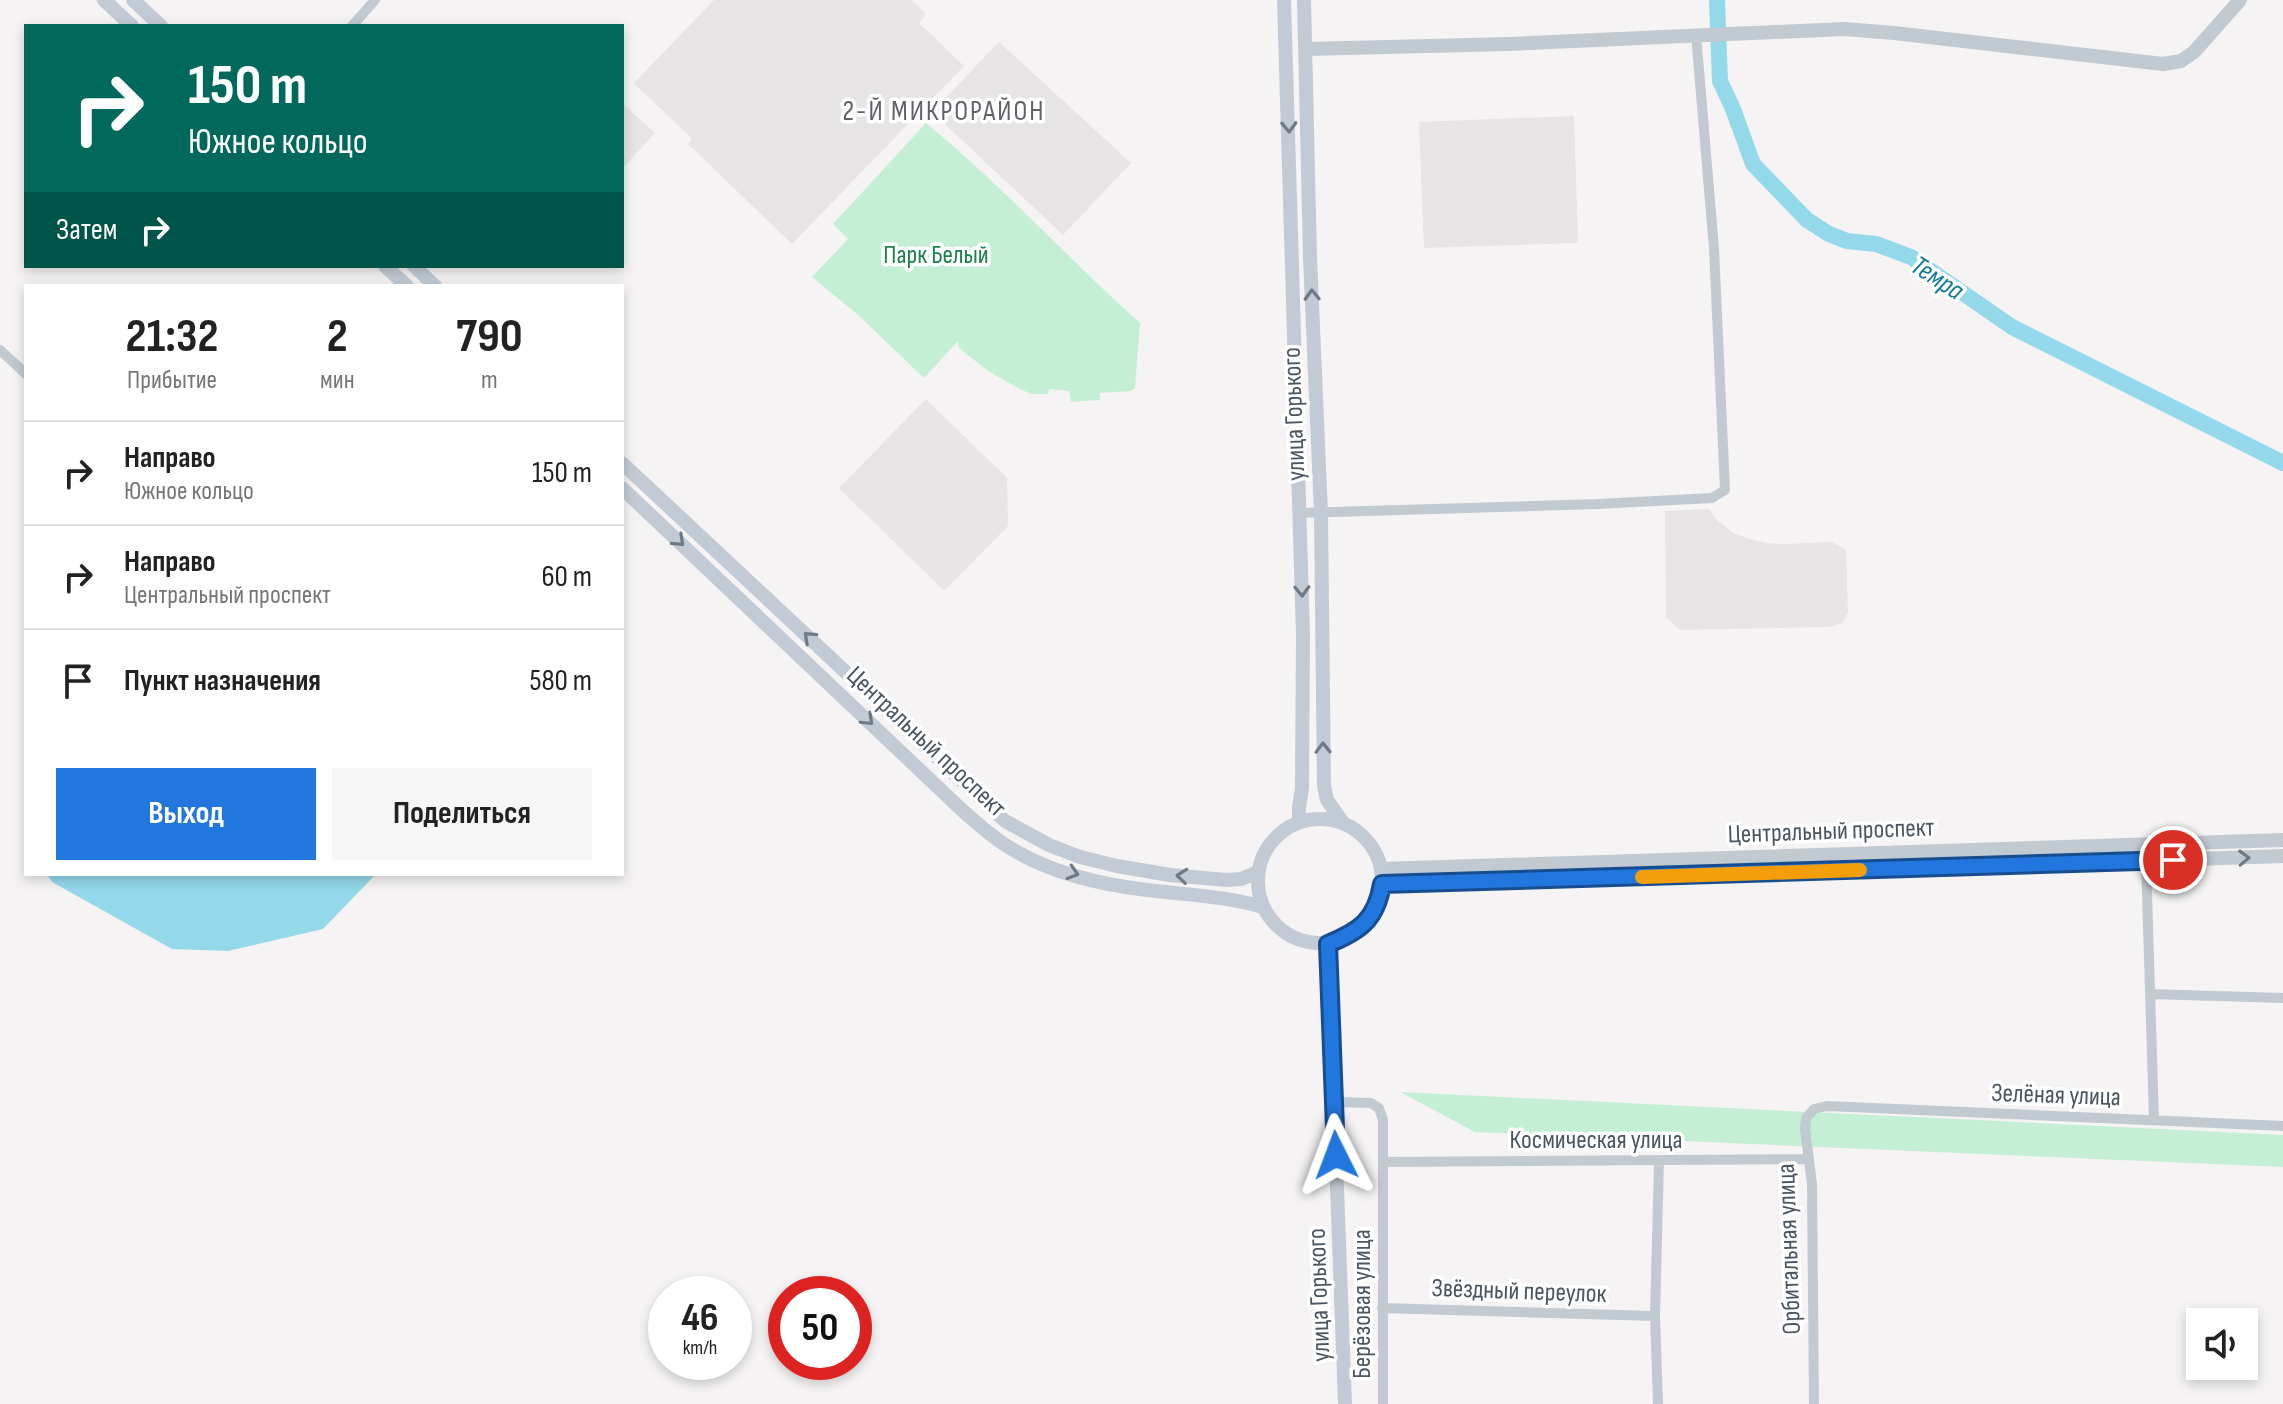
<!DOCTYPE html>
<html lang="ru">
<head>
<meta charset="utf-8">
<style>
	body { margin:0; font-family:"Sofia Sans Condensed",sans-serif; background:#f6f6f6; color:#222; height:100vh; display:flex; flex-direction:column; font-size:30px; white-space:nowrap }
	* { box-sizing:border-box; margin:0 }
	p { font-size:26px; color:#767676 }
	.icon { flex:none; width:44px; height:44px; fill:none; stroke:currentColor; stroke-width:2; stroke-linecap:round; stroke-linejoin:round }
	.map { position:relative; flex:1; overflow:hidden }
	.details { position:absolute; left:24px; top:284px; width:600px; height:592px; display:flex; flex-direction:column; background:#fff; border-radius:0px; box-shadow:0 4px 12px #0003 }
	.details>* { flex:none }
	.top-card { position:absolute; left:24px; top:24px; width:600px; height:244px; border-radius:0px; box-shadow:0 4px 12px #0003; background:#00695c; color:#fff; overflow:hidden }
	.tools { position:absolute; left:2186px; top:1308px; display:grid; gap:16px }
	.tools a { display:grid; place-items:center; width:72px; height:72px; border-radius:0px; background:#fff; box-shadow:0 4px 12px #0003; font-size:40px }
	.speed { position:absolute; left:648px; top:1276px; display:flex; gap:16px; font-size:40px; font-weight:700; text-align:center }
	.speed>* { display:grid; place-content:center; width:104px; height:104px; border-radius:50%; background:#fff; box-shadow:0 4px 12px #0003; line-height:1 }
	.speed small { font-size:20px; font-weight:400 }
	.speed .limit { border:12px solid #d22; background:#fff; color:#111 }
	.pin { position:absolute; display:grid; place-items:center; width:68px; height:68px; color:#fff; margin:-34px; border:4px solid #fff; border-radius:50%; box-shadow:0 2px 8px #0007 }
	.me { position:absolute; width:88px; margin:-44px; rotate:357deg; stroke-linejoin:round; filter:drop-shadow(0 0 6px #0008) }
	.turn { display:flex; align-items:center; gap:28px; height:168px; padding:0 32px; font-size:36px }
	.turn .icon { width:104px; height:104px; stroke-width:2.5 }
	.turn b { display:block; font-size:56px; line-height:68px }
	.then { display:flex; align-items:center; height:76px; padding:0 32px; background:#0003; gap:16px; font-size:30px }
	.eta { display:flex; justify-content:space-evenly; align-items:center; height:136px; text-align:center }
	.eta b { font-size:48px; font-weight:700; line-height:56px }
	.button { display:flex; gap:16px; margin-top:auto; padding:16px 32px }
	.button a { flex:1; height:92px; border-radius:0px; background:#2277df; color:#fff; font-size:32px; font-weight:700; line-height:92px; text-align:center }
	.button a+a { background:#f6f6f6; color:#222 }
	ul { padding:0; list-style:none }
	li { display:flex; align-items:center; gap:24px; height:104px; padding:0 32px; border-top:2px solid #e0e0e0 }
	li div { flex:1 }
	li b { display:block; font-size:30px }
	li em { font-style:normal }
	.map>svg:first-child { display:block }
	.education { fill:#e6e4e5 }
	.green { fill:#c5efd5 }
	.water { fill:#94d9ea }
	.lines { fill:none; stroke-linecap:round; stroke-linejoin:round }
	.river { stroke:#94d9ea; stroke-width:16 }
	.minor { stroke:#c2cad1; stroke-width:10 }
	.tertiary { stroke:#c2cad1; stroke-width:14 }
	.secondary { stroke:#c2cbd5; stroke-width:14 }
	.oneway { stroke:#6f7983 }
	.oneway2 { stroke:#6f7982 }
	.route-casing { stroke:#164d91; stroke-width:20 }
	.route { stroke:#2277df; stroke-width:14 }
	.slow { stroke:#f59e0b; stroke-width:14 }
	.labels { text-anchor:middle; stroke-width:7; stroke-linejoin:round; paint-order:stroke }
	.park-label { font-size:26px; fill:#1c814d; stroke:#fff }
	.street-label { font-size:26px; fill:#4b5660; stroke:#fff }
	.neighbourhood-label { font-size:28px; letter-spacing:2px; fill:#5f6368; stroke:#fff }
	.water-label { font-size:28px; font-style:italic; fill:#127b95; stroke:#fff }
</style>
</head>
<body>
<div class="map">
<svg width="2283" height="1404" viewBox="0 0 2283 1404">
	<rect width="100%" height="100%" fill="#f5f3f3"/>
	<!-- education -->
	<path class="education" d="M 714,0 L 912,0 L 926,14 L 919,23 L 964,66 L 792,244 L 688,144 L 692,139 L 634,83 Z
		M 999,42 L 1131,163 L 1063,235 L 932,112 Z
		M 622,103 L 655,133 L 622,169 Z
		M 1574,116 L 1578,243 L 1424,248 L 1419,122 Z
		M 926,399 L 1007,478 L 1008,526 L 944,591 L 839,488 Z
		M 1709,509 L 1717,520 L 1732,532 L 1746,538 L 1766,543 L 1785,544 L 1832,542 L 1846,550 L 1848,613 L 1842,623 L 1829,627 L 1680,630 L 1666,618 L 1665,511 Z"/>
	<!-- green -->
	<path class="green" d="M 926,123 C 1002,185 1067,258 1140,323 L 1135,388 L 1131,391 L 1100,393 L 1100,400 L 1071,402 L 1069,391 L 1049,389 L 1048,394 L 1031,394 L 1018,388 L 988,371 L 959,348 L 958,341 L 924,378 L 857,314 L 812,277 L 848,239 L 833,224 Z
		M 1400,1092 L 2283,1135 L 2283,1167 L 1475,1132 Z"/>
	<!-- water -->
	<path class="water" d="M 47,874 L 376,874 L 323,929 L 228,951 L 172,949 L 52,882 Z"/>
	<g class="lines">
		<!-- river -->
		<path class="river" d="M 1717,0 L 1720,81 L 1733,109 L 1753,164 L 1807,220 L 1829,234 L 1847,241 L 1876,244 L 1911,257 L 2012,327 L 2283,463"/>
		<!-- minor -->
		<path class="minor" d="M 352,26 L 375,0
			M 0,350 L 26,374
			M 1299,513 L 1598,504 L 1712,498 L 1725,490 L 1714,249 L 1696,34
			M 2146,861 L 2154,1120
			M 2150,994 L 2283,998
			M 1334,1102 L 1371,1103 L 1379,1108 L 1383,1120 L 1383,1404
			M 1385,1162 L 1809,1159
			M 1382,1308 L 1655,1316
			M 1658,1404 L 1655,1316 L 1659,1161
			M 1814,1404 L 1812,1184 L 1805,1129 L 1806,1118 L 1814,1109 L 1827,1106 L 2283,1126"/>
		<!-- tertiary -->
		<path class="tertiary" d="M 1306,49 L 1509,44 L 1844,29 L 1894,33 L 2163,64 L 2181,61 L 2194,52 L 2240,0
			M 1381,869 L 2283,840
			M 1382,884 L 1779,873 L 2283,856"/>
		<!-- secondary -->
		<path class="secondary" d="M 104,0 L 132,26
			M 133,0 L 161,26
			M 1284,0 L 1303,635 L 1302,788 L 1299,808 L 1299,821
			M 1304,0 L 1310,257 L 1321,513 L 1324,786 L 1327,800 L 1342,821
			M 385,266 L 407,286
			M 414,266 L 435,286
			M 622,463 L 1005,821 L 1049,845 L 1080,857 L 1117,866 L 1170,875 L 1226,880 L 1241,879 L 1258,872
			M 622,488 L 963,811 C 980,826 997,841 1017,852 C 1055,874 1104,885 1147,890 C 1186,895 1225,896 1263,907
			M1258 881a62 62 0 1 1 124 0a62 62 0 1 1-124 0Z
			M 1328,944 L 1345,1404"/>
	</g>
	<!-- one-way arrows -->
	<defs><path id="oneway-chevron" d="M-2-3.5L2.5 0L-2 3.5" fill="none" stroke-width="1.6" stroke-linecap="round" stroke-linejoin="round" transform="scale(2)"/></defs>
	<g class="oneway">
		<use href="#oneway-chevron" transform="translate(1289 127) rotate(88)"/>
		<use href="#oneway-chevron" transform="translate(1312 295) rotate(-92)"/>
		<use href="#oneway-chevron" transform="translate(679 541) rotate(43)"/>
		<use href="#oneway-chevron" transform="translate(1302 591) rotate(88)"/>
		<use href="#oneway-chevron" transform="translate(809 637) rotate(-137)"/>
		<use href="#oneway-chevron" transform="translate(868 720) rotate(44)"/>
		<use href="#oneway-chevron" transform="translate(1323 748) rotate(-91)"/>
		<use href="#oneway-chevron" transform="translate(1073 873) rotate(17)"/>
		<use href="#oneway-chevron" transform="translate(1182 876) rotate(-174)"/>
	</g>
	<use class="oneway2" href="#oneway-chevron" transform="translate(2244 858) rotate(-2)"/>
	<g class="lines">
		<!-- route casing -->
		<g class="route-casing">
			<path id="route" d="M 1336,1155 L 1328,944 C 1360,931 1376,920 1382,884 L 2173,860"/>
		</g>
		<!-- route -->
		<use href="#route" class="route"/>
		<!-- slow -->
		<path class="slow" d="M 1642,877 L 1860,870"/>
	</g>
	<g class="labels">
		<!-- park labels -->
		<g class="park-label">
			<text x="936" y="263">Парк Белый</text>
		</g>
		<!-- street labels -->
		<g class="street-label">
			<text transform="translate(1293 414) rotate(-92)" y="9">улица Горького</text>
			<text transform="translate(927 741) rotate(43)" y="9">Центральный проспект</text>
			<text transform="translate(1831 830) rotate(-2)" y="9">Центральный проспект</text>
			<text transform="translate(2056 1094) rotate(2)" y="9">Зелёная улица</text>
			<text x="1596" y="1148">Космическая улица</text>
			<text transform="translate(1788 1249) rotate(-92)" y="9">Орбитальная улица</text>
			<text transform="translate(1519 1290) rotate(2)" y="9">Звёздный переулок</text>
			<text transform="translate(1318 1295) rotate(-92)" y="9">улица Горького</text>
			<text transform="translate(1361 1304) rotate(-90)" y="9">Берёзовая улица</text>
		</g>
		<!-- neighbourhood labels -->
		<g class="neighbourhood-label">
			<text x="944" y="120">2-Й МИКРОРАЙОН</text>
		</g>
		<!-- water labels -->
		<g class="water-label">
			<text transform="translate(1938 277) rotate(33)" y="10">Темра</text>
		</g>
	</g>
</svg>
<div class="tools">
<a><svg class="icon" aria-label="sound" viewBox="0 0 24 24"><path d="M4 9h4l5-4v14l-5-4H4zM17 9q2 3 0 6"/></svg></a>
</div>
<div class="speed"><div>46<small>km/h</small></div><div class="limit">50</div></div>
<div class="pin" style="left:2173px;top:860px;background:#d93025"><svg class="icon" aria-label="arrive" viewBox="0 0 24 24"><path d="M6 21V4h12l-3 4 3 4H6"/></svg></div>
<svg class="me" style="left:1336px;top:1155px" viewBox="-20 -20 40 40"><path d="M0-17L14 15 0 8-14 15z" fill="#2277df" stroke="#fff" stroke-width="4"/></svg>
<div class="top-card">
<div class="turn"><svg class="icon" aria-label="right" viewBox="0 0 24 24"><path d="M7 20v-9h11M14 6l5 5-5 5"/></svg><div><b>150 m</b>Южное кольцо</div></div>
<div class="then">Затем<svg class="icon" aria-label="right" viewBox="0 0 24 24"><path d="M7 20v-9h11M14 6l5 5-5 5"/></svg></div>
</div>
<section class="details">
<div class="eta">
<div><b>21:32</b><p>Прибытие</p></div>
<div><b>2</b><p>мин</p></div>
<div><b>790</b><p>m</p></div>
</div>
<ul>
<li><svg class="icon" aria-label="right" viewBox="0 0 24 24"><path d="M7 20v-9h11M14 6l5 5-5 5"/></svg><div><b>Направо</b><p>Южное кольцо</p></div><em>150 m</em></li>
<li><svg class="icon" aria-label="right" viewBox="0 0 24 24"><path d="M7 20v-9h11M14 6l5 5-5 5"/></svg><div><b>Направо</b><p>Центральный проспект</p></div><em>60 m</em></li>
<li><svg class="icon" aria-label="arrive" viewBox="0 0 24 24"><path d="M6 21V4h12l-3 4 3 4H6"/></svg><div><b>Пункт назначения</b></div><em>580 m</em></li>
</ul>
<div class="button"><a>Выход</a><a>Поделиться</a></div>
</section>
</div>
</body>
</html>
